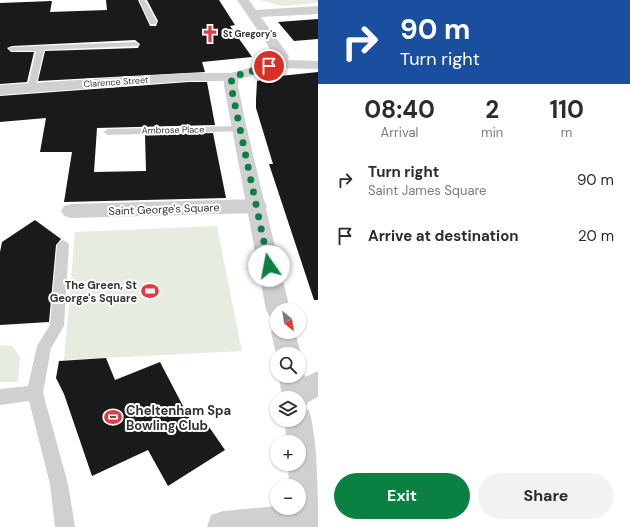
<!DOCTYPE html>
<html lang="en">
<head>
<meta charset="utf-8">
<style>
	body { margin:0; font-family:"DM Sans",sans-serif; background:#f2f2f3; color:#2b2b33; height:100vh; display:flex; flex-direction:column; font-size:15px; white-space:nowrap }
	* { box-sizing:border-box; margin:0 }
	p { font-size:13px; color:#7c7c81 }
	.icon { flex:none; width:22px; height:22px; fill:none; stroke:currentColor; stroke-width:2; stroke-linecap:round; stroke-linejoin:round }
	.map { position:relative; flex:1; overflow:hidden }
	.drawer { display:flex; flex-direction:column; background:#fff; width:312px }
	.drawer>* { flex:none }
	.guide { background:#1a4fa0; color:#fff; overflow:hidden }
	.needle { width:26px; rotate:151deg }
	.controls { position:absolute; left:270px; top:303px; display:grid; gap:8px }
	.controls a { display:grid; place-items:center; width:36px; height:36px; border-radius:50%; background:#fff; box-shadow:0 1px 3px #0004; font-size:20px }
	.pin { position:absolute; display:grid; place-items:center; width:34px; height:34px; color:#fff; margin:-17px; border:2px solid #fff; border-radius:50%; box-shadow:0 1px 4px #0007 }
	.me { position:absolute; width:44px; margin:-22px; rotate:348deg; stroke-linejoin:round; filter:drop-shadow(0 0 3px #0008) }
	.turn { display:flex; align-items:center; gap:14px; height:84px; padding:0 16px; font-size:18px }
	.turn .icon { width:52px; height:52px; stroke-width:2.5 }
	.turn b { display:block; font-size:28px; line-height:34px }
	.eta { display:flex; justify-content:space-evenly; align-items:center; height:68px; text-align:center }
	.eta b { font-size:24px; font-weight:700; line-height:28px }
	.action { display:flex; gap:8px; margin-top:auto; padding:8px 16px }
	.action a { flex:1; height:46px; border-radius:24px; background:#0b8043; color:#fff; font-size:16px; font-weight:700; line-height:46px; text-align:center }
	.action a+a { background:#f2f2f3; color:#2b2b33 }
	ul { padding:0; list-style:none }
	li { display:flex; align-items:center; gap:12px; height:56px; padding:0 16px }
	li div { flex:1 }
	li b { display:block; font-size:15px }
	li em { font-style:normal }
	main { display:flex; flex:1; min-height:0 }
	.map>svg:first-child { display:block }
	.green { fill:#e6ecdf }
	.building { fill:#1a1a1a }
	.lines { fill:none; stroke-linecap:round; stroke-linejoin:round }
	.service { fill:#d0d0d0; fill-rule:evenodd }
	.minor { fill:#d0d0d0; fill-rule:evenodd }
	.tertiary { fill:#d0d0d0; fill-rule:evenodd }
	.route { stroke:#0b8043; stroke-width:7; stroke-dasharray:0 12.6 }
	.labels { text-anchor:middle; stroke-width:4; stroke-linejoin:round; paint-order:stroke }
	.far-poi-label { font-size:9px; font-weight:bold; fill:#333; stroke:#fff; text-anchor:start }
	.far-street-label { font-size:9px; fill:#333; stroke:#fff }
	.street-label { font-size:11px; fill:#333; stroke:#fff }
	.poi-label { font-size:11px; font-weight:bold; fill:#333; stroke:#fff; text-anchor:end }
	.near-poi-label { font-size:13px; font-weight:bold; fill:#333; stroke:#fff; text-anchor:start }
</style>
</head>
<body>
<main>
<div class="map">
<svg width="318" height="527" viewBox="0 0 318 527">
	<rect width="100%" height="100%" fill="#fff"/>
	<!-- green -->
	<path class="green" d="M 260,0 L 318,0 L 318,3 L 282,6 Z
		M 217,226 L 242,351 L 64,360 L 75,232 Z
		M 0,345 L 12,346 L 20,357 L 18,382 L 0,382 Z"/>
	<!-- building -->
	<path class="building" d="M 106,0 L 138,0 L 150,26 L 156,26 L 158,21 L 147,0 L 219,0 L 235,25 L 230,26 L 252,57 L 202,62 L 205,72 L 38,81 L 45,51 L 138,48 L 140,44 L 135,40 L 12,46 L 7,48 L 11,52 L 34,52 L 27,82 L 0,84 L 0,3 L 52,1 L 50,12 L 107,10 Z
		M 318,19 L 318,39 L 294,41 L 278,22 Z
		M 318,72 L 318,300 L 314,300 L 269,164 L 273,164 L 256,108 L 256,99 L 257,81 L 280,76 Z
		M 189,82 L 207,82 L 215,125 L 97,128 L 94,172 L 146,171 L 145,135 L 213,133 L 226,198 L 64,202 L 72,152 L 40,152 L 46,118 L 0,122 L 0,96 Z
		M 35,220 L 61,239 L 56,245 L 49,322 L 0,325 L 0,252 L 2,242 Z
		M 106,358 L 115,380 L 160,362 L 196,431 L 207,424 L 225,450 L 168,486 L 148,450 L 92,476 L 64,394 L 56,378 L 59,361 Z"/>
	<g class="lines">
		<!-- service -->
		<path class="service" d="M 139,0 L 145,0 L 157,22 L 156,24 L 150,24 Z
			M 135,42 L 139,44 L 138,46 L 44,50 L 35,89 L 31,92 L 27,89 L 36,51 L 12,51 L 8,49 L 12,47 Z
			M 239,126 L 242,127 L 244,129 L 242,131 L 108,135 L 103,132 L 108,129 Z
			M 63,240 L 67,242 L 69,245 L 64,326 L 51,348 L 43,393 L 68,484 L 75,527 L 55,527 L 50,484 L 29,401 L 0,405 L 0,389 L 28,386 L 37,346 L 50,325 L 57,245 L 59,242 Z"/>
		<!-- minor -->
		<path class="minor" d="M 237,0 L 249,0 L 256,10 L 318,6 L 318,14 L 261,17 L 289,56 L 288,60 L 318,61 L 318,69 L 281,68 L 232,81 L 227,80 L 225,77 L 227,74 L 274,61 L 275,56 Z
			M 257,199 L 264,201 L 267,206 L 264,211 L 257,213 L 71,218 L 64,216 L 61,211 L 64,206 L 71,204 Z
			M 318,371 L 318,397 L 299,407 L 299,398 L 284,398 L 282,395 L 286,386 Z
			M 307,503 L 318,507 L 318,527 L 207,527 L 211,515 L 223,511 L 277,506 L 277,508 L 299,508 L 299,504 Z"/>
		<!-- tertiary -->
		<path class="tertiary" d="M 189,73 L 232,73 L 237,74 L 239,77 L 238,86 L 247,129 L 290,310 L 277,310 L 277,319 L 270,317 L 266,310 L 224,86 L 224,81 L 189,81 L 0,95 L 0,85 Z
			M 277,324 L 277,332 L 295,332 L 301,354 L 299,358 L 299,354 L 277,354 L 277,358 L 271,332 L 274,325 Z
			M 299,367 L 301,367 L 305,376 L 310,398 L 306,407 L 303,408 L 309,410 C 318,440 318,494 318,527 L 294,527 L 291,519 L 290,508 L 299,508 L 299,486 L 289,486 L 288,464 L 299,464 L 299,442 L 286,442 L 285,420 L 299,420 L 299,398 L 282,398 L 279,376 L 299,376 Z"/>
	</g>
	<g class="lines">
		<!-- route -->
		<path class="route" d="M 269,266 L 231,86 L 232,77 L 269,66"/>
	</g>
	<!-- icons -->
	<defs>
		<g id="church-bare" transform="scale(1.38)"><path d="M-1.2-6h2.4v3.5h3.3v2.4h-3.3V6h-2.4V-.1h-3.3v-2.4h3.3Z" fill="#e63946" stroke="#fff" stroke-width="2.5" paint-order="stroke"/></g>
		<g id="stadium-bare" transform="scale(1.38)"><path d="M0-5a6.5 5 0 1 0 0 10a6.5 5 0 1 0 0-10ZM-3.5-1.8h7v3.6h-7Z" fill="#e63946" stroke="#fff" stroke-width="2.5" paint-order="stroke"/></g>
	</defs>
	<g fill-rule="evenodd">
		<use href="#church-bare" x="210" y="34"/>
		<use href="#stadium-bare" x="150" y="291"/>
		<use href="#stadium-bare" x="113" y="417"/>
	</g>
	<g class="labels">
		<!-- far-poi labels -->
		<g class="far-poi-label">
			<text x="223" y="37">St Gregory's</text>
		</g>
		<!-- far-street labels -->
		<g class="far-street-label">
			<text transform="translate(116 82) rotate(-4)" y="3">Clarence Street</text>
			<text transform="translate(173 130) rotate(-1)" y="3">Ambrose Place</text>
		</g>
		<!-- street labels -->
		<g class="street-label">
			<text transform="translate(164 209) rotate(-2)" y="4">Saint George's Square</text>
		</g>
		<!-- poi labels -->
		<g class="poi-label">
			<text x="137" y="289">The Green, St<tspan x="137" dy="13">George's Square</tspan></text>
		</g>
		<!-- near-poi labels -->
		<g class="near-poi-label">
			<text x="126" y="415">Cheltenham Spa<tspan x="126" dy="15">Bowling Club</tspan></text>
		</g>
	</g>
</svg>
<div class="controls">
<a><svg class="needle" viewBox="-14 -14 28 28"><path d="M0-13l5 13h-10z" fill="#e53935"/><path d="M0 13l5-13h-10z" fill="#7c7c81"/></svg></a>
<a><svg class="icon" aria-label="search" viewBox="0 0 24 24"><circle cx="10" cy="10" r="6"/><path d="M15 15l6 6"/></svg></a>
<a><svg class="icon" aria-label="layers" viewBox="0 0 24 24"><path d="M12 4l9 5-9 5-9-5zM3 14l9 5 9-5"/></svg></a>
<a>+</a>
<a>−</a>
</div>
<div class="pin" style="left:269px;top:66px;background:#d93025"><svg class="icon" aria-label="arrive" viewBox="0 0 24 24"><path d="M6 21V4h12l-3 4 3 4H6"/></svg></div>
<svg class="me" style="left:269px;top:266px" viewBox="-20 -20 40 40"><circle r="19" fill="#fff"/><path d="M0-13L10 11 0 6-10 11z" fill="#0b8043"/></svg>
</div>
<section class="drawer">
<div class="guide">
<div class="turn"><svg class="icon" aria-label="right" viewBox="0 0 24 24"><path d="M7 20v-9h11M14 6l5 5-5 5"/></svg><div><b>90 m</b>Turn right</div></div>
</div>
<div class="eta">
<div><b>08:40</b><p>Arrival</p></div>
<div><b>2</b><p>min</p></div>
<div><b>110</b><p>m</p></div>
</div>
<ul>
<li><svg class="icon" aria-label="right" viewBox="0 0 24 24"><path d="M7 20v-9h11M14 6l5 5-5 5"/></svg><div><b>Turn right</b><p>Saint James Square</p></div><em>90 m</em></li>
<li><svg class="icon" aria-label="arrive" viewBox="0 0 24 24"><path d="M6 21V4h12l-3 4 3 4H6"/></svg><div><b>Arrive at destination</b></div><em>20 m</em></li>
</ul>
<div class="action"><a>Exit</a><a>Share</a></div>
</section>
</main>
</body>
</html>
